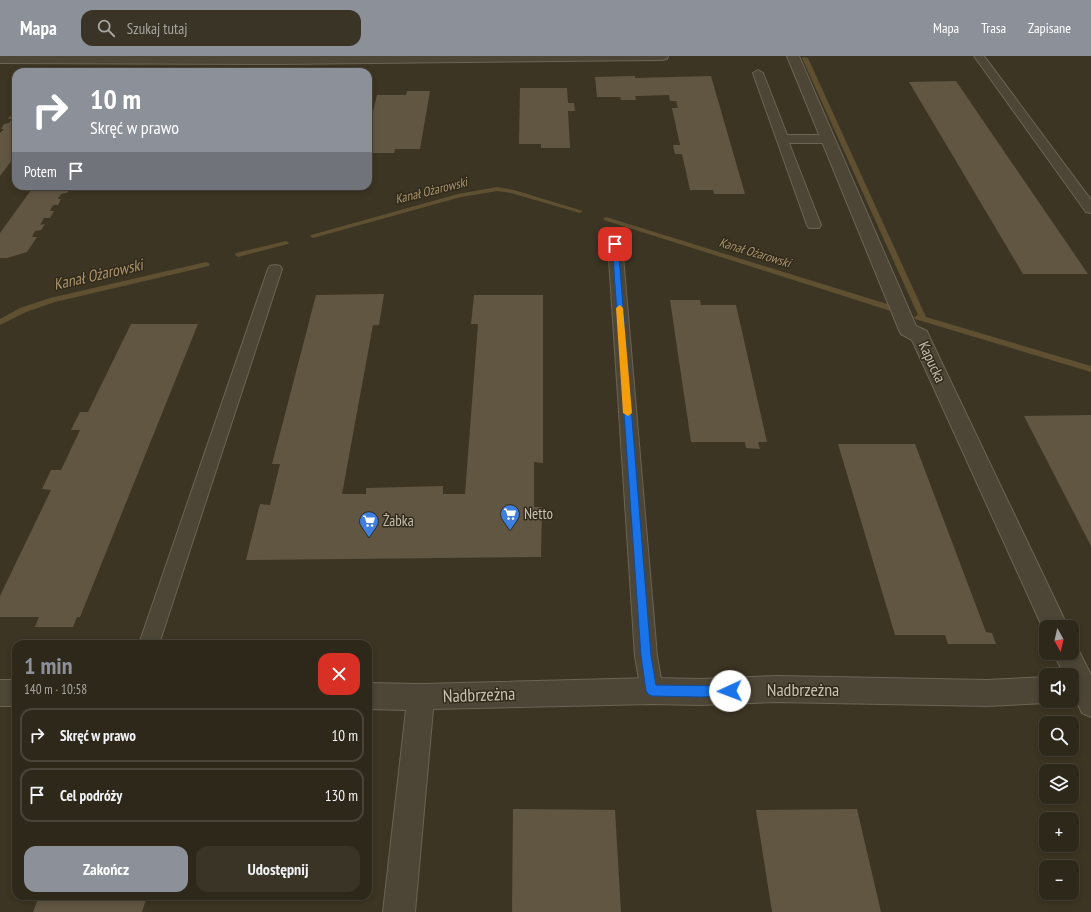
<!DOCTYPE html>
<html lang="pl">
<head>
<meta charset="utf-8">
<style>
	body { margin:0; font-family:"PT Sans Narrow",sans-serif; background:#3a3427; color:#f1f3f6; height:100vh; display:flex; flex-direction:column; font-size:15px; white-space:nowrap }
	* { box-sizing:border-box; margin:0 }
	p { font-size:13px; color:#a7a6a2 }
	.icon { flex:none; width:22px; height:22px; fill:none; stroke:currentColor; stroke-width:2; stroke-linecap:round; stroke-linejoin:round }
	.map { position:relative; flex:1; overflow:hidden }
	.side { position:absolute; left:12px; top:584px; width:360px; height:260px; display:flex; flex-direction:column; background:#2e281a; border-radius:12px; box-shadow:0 2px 6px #0003,0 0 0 1px #494439 }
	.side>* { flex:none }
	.guide { position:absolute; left:12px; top:12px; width:360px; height:122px; border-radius:12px; box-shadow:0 2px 6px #0003,0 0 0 1px #494439; background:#8c9099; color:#fff; overflow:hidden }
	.needle { width:26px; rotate:172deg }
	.buttons { position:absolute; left:1039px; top:564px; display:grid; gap:8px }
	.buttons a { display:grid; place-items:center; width:40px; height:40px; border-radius:8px; background:#2e281a; box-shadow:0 2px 6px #0003,0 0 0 1px #494439; font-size:20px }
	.pin { position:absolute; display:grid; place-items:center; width:34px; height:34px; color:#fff; margin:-17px; border-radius:8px; box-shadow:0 2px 6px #0006 }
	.me { position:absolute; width:44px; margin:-22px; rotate:268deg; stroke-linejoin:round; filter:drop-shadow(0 0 3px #0008) }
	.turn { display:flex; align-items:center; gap:14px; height:84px; padding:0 12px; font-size:18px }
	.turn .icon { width:52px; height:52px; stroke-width:2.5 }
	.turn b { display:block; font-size:28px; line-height:34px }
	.then { display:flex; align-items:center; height:38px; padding:0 12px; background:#0003; gap:8px; font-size:15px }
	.round { display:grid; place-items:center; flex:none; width:42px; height:42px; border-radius:12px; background:#3a3427 }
	.summary { display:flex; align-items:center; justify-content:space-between; height:68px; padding:0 12px }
	h1 { font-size:24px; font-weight:700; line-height:30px; color:#8c9099 }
	.button { display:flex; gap:8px; margin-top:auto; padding:8px 12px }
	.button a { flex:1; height:46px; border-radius:12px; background:#8c9099; color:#fff; font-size:16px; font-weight:700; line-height:46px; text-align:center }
	.button a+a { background:#3a3427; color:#f1f3f6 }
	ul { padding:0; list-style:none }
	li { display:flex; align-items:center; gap:12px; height:54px; margin:0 8px 6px; padding:0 4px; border:2px solid #494439; border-radius:12px }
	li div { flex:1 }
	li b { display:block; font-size:15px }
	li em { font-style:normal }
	header { display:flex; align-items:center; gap:24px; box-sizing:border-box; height:56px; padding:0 20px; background:#8c9099; color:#fff }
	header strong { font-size:19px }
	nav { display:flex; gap:22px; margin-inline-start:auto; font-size:14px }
	.search { width:280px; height:36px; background:#3a3427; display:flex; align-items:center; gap:10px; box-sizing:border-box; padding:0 14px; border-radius:12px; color:#a7a6a2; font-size:15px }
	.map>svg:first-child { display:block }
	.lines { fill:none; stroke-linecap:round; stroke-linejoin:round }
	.stream { fill:#5e5031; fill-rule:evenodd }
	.building { fill:#605642 }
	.lane-casing { stroke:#6b6455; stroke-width:2 }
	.street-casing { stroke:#6b6455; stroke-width:2 }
	.lane { fill:#4d4637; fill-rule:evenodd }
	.street { fill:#4d4637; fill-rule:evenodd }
	.route { fill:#1a73e8; stroke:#114b97 }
	.slow { fill:#f59e0b }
	.labels { text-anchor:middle; stroke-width:3; stroke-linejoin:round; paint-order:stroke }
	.far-water-label { font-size:13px; font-style:italic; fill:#a9946b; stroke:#322b1c }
	.street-label { font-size:15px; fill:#c9c2b3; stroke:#322b1c }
	.poi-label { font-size:15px; fill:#c9c2b3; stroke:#322b1c; text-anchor:start }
	.water-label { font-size:16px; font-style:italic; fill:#a9946b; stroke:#322b1c }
	.near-street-label { font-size:18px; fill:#c9c2b3; stroke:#322b1c }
</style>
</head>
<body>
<header>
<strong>Mapa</strong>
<div class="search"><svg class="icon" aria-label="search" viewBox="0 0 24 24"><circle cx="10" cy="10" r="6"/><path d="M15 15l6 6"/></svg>Szukaj tutaj</div>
<nav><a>Mapa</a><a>Trasa</a><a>Zapisane</a></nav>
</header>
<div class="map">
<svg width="1091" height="856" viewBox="0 0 1091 856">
	<rect width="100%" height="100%" fill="#3d3523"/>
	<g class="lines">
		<!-- stream -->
		<path class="stream" d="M 803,1 L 808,2 L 926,261 L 1091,310 L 1091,316 L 915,263 L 914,261 L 918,259 L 802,2 Z
			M 497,131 L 514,134 L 583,155 L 580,157 L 511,137 L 497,135 L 461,141 L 313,182 L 310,180 L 311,179 L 458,138 Z
			M 606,161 L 900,252 L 901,254 L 900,256 L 894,256 L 604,164 L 604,162 Z
			M 286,185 L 289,187 L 288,188 L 238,201 L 235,199 L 236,197 Z
			M 206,206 L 210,208 L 209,210 L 55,246 L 26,256 L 0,269 L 0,263 L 20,252 L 50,242 Z"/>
	</g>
	<!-- building -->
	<path class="building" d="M 635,20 L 635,22 L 711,20 L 745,138 L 714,138 L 713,134 L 690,134 L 682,98 L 675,98 L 673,89 L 680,89 L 672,52 L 678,52 L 676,45 L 670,45 L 669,39 L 638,40 L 635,40 L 636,44 L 621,44 L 620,41 L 597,41 L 595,21 Z
		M 956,25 L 1088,218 L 1023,218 L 909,26 Z
		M 520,32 L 567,32 L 568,47 L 574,47 L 575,55 L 568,55 L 570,92 L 541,92 L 541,88 L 519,88 Z
		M 407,35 L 430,35 L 420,93 L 395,93 L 394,97 L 368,97 L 368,76 L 377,39 L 406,39 Z
		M 12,58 L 16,58 L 16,99 L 0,120 L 0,77 L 4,73 L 1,73 L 4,68 L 9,67 L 12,63 L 8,63 Z
		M 34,130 L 70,131 L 67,137 L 61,138 L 58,143 L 61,143 L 58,149 L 53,149 L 50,155 L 54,155 L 50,162 L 44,162 L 40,169 L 45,168 L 41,174 L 35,175 L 32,181 L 37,181 L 27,196 L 7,202 L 0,202 L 0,177 Z
		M 188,130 L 230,130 L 228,135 L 185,135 Z
		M 384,238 L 379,269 L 373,269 L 342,438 L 366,438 L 366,432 L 443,430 L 443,438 L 465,438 L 478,268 L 471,268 L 474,239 L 543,239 L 543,407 L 534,406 L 534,451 L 542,451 L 541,501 L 246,504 L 260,448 L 270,449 L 280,408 L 272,408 L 316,239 Z
		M 670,244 L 700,244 L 701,249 L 736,249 L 767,386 L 758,386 L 760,393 L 746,392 L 745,386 L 691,386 Z
		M 131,268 L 198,268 L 80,561 L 77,561 L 73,571 L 35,571 L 39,561 L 0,561 L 0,540 L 51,434 L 42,433 L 51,414 L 61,414 L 80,374 L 71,374 L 80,356 L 88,356 Z
		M 1091,359 L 1091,490 L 1024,360 Z
		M 838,388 L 915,388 L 986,576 L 992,577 L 996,588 L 948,588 L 945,579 L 895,579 Z
		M 513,753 L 615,754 L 621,856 L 512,856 Z
		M 857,753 L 881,856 L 772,856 L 756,754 Z
		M 39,840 L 147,840 L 142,856 L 33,856 Z"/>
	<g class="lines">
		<!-- lane casing -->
		<g class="lane-casing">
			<path id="lane" d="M 974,0 L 984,0 L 1091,144 L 1091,157 L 1086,156 Z
				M 758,14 L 763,17 L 787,79 L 828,79 L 832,80 L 834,83 L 832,86 L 828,87 L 789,87 L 821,169 L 819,172 L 809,172 L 807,169 L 753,17 Z
				M 615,184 L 620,185 L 622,188 L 657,600 L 663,635 L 660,642 L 652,645 L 644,642 L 641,635 L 635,600 L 608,188 L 610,185 Z
				M 275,209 L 280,210 L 282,213 L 159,588 L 139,588 L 268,213 L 270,210 Z"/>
		</g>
		<!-- street casing -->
		<g class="street-casing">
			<path id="street" d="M 0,0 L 668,0 L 667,3 L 662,4 L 281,8 L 0,7 Z
				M 787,0 L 799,0 L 916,270 L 927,275 L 929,280 L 1068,571 L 1046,571 L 1046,579 L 912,284 L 901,278 L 899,274 Z
				M 1072,587 L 1076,589 L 1091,619 L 1091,661 L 1082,657 L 1072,636 L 1072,619 L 1064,619 L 1054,597 L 1072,597 Z
				M 777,620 L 987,624 L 1046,621 L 1046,645 L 1050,645 L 1046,647 L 987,650 L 777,646 L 700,649 L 652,648 L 433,653 L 415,856 L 383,856 L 406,654 L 368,653 L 368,627 L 421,628 L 652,622 L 700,623 Z
				M 0,624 L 16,624 L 16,650 L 0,650 Z"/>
		</g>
		<!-- lane -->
		<use href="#lane" class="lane"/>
		<!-- street -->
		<use href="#street" class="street"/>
	</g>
	<!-- route -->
	<path class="route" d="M 612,186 L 615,186 L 618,188 L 651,600 L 656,629 L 730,630 L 734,631 L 736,635 L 734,639 L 730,640 L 700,641 L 652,640 L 648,638 L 646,635 L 641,600 Z"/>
	<!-- slow -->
	<path class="slow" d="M 620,249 L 623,252 L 632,357 L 628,360 L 623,357 L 616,252 Z"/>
	<!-- icons -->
	<defs>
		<g id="supermarket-pin" transform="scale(1)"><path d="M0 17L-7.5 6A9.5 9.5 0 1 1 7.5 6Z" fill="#3f7fe0" stroke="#322b1c"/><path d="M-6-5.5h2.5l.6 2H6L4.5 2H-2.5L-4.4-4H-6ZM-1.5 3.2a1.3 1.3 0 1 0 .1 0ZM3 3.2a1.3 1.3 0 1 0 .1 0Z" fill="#fff"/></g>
	</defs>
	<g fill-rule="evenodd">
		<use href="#supermarket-pin" x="510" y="458"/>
		<use href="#supermarket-pin" x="369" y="465"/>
	</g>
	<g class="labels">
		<!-- far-water labels -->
		<g class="far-water-label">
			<text transform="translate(431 134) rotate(-14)" y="5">Kanał Ożarowski</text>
			<text transform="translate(755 196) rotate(17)" y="5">Kanał Ożarowski</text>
		</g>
		<!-- street labels -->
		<g class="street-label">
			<text transform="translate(932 306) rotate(65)" y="5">Kapucka</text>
		</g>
		<!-- poi labels -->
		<g class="poi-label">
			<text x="524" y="463">Netto</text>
			<text x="383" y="470">Żabka</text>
		</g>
		<!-- water labels -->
		<g class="water-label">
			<text transform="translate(98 218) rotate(-13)" y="6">Kanał Ożarowski</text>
		</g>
		<!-- near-street labels -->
		<g class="near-street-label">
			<text x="803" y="640">Nadbrzeżna</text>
			<text transform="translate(479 639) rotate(-2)" y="6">Nadbrzeżna</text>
		</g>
	</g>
</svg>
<div class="buttons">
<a><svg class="needle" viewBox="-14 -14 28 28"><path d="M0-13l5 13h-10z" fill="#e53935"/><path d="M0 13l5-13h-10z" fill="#a7a6a2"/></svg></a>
<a><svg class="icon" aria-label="sound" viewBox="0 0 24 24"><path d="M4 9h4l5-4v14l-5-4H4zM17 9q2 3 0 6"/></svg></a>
<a><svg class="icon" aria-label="search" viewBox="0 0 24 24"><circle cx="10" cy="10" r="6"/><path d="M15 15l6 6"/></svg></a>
<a><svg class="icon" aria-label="layers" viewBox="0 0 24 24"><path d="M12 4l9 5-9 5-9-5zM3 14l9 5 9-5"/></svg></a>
<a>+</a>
<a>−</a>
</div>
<div class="pin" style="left:615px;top:188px;background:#d93025"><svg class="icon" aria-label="arrive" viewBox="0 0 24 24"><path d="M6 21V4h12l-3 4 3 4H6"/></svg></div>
<svg class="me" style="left:730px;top:635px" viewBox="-20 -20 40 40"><circle r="19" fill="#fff"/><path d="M0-13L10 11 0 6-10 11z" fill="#1a73e8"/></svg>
<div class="guide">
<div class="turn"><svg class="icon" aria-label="right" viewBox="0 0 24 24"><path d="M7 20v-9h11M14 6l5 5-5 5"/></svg><div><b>10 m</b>Skręć w prawo</div></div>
<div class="then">Potem<svg class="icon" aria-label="arrive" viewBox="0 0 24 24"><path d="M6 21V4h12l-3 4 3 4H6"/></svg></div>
</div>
<section class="side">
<div class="summary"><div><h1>1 min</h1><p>140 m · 10:58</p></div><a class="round" style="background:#d93025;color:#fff"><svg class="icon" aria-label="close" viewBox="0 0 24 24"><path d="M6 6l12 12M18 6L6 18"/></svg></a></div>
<ul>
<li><svg class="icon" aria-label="right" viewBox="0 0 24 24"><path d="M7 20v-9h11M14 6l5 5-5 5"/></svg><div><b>Skręć w prawo</b></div><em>10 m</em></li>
<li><svg class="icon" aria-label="arrive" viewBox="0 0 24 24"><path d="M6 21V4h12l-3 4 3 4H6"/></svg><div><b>Cel podróży</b></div><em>130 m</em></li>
</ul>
<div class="button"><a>Zakończ</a><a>Udostępnij</a></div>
</section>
</div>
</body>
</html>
